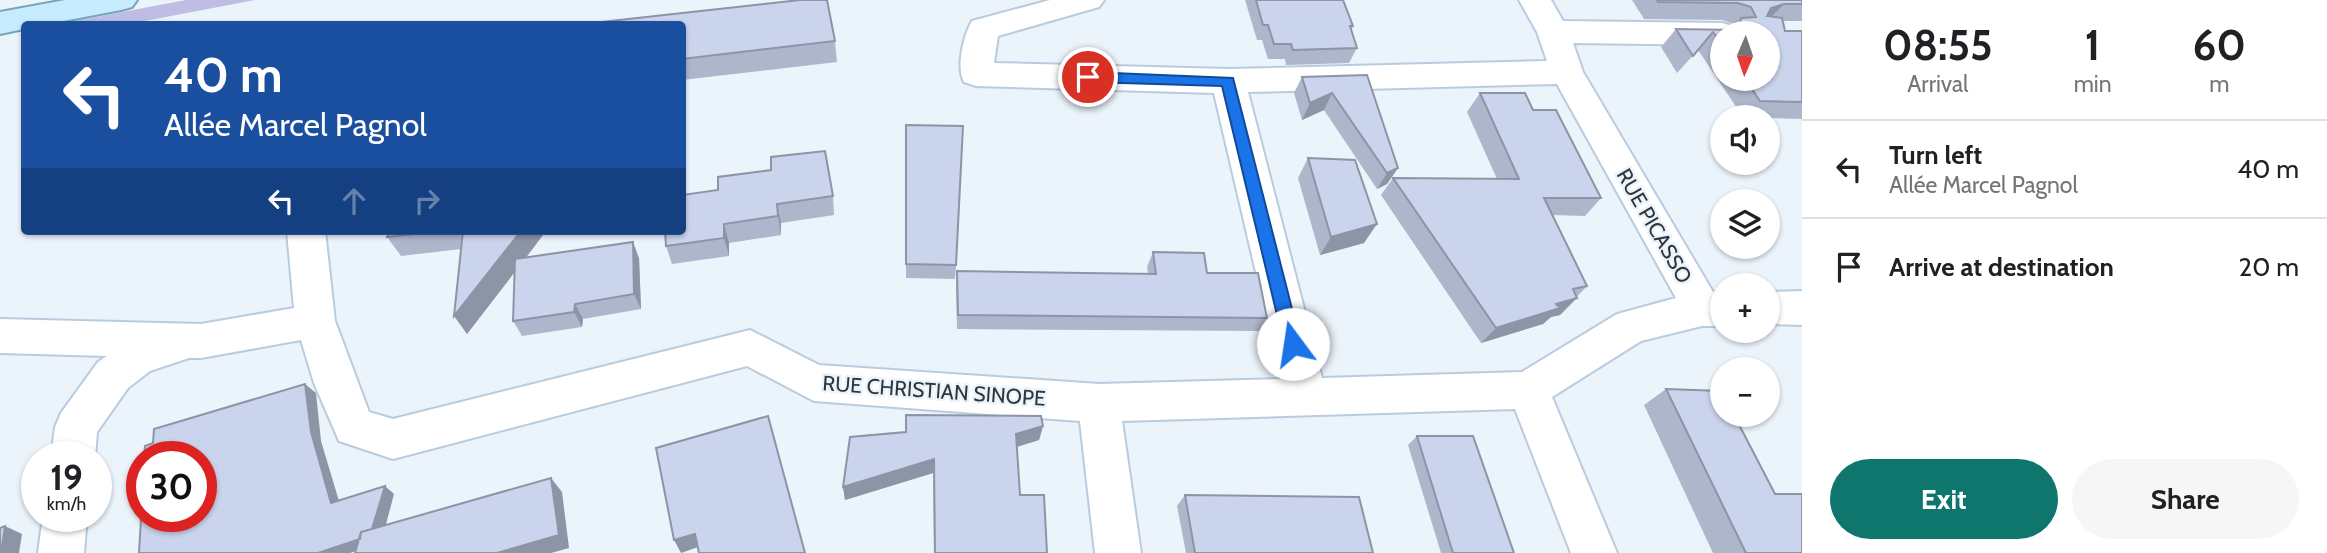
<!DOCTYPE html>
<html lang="en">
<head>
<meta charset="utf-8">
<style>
	body { margin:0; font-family:Cabin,sans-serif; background:#f6f6f6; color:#202124; height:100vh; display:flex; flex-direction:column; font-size:26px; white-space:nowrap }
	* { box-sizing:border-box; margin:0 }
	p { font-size:23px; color:#757577 }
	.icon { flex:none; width:38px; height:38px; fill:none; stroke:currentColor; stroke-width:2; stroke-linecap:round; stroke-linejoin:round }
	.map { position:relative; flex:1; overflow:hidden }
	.side { display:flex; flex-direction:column; background:#fff; width:525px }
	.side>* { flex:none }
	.top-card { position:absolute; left:21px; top:21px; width:665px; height:214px; border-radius:7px; box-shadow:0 2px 5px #0004; background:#1a4fa0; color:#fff; overflow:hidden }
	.needle { width:46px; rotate:182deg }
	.buttons { position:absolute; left:1710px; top:21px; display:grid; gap:14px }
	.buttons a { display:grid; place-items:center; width:70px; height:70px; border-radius:50%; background:#fff; box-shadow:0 2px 5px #0004; font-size:35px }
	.speed { position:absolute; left:21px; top:441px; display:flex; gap:14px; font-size:35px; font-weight:700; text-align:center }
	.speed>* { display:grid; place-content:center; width:91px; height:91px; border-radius:50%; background:#fff; box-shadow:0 2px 5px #0004; line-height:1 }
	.speed small { font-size:18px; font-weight:400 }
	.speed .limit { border:10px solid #d22; background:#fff; color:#111 }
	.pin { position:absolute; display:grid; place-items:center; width:60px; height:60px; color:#fff; margin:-30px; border:4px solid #fff; border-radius:50%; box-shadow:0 2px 7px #0007 }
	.me { position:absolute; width:77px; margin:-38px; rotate:346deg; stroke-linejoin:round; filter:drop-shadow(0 0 5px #0008) }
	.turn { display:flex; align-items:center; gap:24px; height:147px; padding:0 28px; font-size:32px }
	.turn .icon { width:91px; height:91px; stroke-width:2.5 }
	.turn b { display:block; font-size:49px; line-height:60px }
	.lanes { display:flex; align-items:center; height:66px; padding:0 28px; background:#0003; justify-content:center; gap:35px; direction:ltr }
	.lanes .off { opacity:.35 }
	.eta { display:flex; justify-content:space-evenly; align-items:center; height:119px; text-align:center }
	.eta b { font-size:42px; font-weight:800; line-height:49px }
	.action { display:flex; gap:14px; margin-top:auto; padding:14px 28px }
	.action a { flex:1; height:80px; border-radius:42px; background:#0f766e; color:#fff; font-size:28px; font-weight:800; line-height:80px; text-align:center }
	.action a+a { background:#f6f6f6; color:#202124 }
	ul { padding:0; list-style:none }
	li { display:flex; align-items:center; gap:21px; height:98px; padding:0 28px; border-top:2px solid #e0e0e0 }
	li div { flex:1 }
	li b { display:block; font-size:26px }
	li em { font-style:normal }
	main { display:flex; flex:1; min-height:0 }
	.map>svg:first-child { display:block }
	.green { fill:#bfbde3 }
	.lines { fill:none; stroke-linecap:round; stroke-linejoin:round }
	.minor-casing { stroke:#b9ccdf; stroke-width:4 }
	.major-casing { stroke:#78a4ba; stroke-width:4 }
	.minor { fill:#fff; fill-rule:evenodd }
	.major { fill:#c6ecfd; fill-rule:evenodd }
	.wall { fill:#aeb6cb; fill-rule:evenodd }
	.shaded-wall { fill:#8d94a5 }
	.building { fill:#cad4ec; stroke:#8d94a5; stroke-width:2 }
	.route { fill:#1a73e8; stroke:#114b97; stroke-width:2 }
	.labels { text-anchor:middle; stroke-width:5; stroke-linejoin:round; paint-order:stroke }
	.street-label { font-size:21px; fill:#2f373e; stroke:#ebf3fb }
</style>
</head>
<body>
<main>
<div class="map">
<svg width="1802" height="553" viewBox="0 0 1802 553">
	<rect width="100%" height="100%" fill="#ebf3fb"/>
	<!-- green -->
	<path class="green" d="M 186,0 L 255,0 L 129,24 L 59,24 Z"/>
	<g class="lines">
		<!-- minor casing -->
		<g class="minor-casing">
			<path id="minor" d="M 1050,0 L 1104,0 L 1099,7 L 998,36 L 994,63 L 1228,69 L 1547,61 L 1537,32 L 1519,0 L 1551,0 L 1563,21 L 1722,23 L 1733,26 L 1738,33 L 1722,33 L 1722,45 L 1573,43 L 1583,72 L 1713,292 L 1722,292 L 1722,326 L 1702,326 L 1641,341 L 1552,397 L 1617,553 L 1571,553 L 1515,409 L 1122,421 L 1141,553 L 1095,553 L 1080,421 L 814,401 L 747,366 L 393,459 L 339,441 L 314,383 L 301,340 L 201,358 L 189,358 L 150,371 L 128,388 L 97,432 L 95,457 L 51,457 L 55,427 L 61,413 L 98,362 L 107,356 L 0,353 L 0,319 L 201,324 L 294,308 L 287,231 L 325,231 L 335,321 L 369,412 L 393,419 L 750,330 L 819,365 L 1099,384 L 1281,379 L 1214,93 L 976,86 L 964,82 C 956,68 963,36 972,21 ZM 1557,84 L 1676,298 L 1617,314 L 1522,372 L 1322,378 L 1248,92 Z
				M 1802,291 L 1802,325 L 1768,324 L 1768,292 Z
				M 43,516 L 87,516 L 84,553 L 38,553 Z"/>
		</g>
		<!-- major casing -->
		<g class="major-casing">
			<path id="major" d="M 65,0 L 137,0 L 132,7 L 121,10 L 48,24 L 24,24 L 24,29 L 0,34 L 0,12 Z"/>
		</g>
		<!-- minor -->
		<use href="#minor" class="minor"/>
		<!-- major -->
		<use href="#major" class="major"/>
	</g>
	<!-- wall -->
	<path class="wall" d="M 1245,0 L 1343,0 L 1353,26 L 1351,31 L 1357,48 L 1349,63 L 1286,65 L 1285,59 L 1268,59 L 1262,40 L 1257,40 Z
		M 1632,0 L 1802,0 L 1802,21 L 1783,21 L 1785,31 L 1802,31 L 1802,119 L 1743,117 L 1698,50 L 1677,73 L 1661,47 L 1676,29 L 1730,30 L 1735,24 L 1722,20 L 1644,19 ZM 1722,33 L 1768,79 L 1722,79 Z
		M 682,24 L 835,41 L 837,62 L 682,80 Z
		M 1367,75 L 1398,168 L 1387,184 L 1377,189 L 1324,110 L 1302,120 L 1294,93 L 1302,77 Z
		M 1480,93 L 1533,110 L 1601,198 L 1585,216 L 1553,215 L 1587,286 L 1560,315 L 1551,317 L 1543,324 L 1481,343 L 1381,195 L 1393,178 L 1497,179 L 1467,112 Z
		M 906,125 L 956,265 L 955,279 L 906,278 Z
		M 1308,158 L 1364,243 L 1320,255 L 1298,178 Z
		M 682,195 L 833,196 L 834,215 L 781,223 L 781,235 L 729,243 L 729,256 L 672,264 L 666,246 Z
		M 390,231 L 546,231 L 526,258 L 639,258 L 641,309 L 583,319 L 582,327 L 522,336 L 513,321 L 515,272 L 467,334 L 461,249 L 401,256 L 387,237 Z
		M 1153,252 L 1207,273 L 1267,318 L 1259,331 L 957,329 L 956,285 L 957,271 L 1148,274 L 1147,267 Z
		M 1666,389 L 1775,494 L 1802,553 L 1713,553 L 1644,405 Z
		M 1043,426 L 1039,440 L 1017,447 L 1020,495 L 1047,553 L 934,553 L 933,473 L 845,500 L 843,487 Z
		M 1417,436 L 1514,553 L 1441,553 L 1408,445 Z
		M 1185,495 L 1373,553 L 1186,553 L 1177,506 Z"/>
	<!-- shaded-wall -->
	<path class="shaded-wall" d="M 1784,4 L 1767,21 L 1755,26 L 1771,8 Z
		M 1332,93 L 1324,110 L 1302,120 L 1310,103 Z
		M 1398,168 L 1387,184 L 1377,189 L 1387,173 Z
		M 777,204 L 781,223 L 781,235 L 778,216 Z
		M 724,224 L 729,243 L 729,256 L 724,238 Z
		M 1377,224 L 1364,243 L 1320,255 L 1331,237 Z
		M 521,231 L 546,231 L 467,334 L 454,316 Z
		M 633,242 L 639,258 L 641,309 L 634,294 Z
		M 1577,298 L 1560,315 L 1551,317 L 1543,324 L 1481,343 L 1496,328 L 1556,304 Z
		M 575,304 L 583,319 L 582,327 L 574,312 Z
		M 305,384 L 316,393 L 321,441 L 342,511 L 331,503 L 311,432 Z
		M 1043,426 L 1039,440 L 1013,448 L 1016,434 Z
		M 934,459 L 933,473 L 845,500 L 843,487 Z
		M 551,478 L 562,492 L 569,548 L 551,553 L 497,553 Z
		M 385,486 L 394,494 L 381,543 L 350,553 L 318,553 Z
		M 5,526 L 22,534 L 19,553 L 1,553 Z
		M 695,534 L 701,546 L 681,553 L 674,540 Z"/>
	<!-- building -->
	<path class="building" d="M 800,0 L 827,0 L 835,41 L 682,59 L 682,24 L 583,24 Z
		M 1256,0 L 1343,0 L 1353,26 L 1350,26 L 1357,48 L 1293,50 L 1291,44 L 1274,44 L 1268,25 L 1263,25 Z
		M 1657,0 L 1802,0 L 1802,4 L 1784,4 L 1771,8 L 1767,16 L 1782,18 L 1785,31 L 1802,31 L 1802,102 L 1760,101 L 1745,79 L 1768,79 L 1768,33 L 1722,33 L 1722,45 L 1713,32 L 1693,56 L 1676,29 L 1738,30 L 1741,18 L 1756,17 L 1751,7 L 1738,3 L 1658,2 Z
		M 1367,75 L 1398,168 L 1387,173 L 1332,93 L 1310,103 L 1302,77 Z
		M 1480,93 L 1525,93 L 1533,110 L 1556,110 L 1601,198 L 1544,198 L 1587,286 L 1573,289 L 1577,298 L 1556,304 L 1560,308 L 1496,328 L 1393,178 L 1519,179 Z
		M 906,125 L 963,126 L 956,265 L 906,264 Z
		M 825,151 L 833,196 L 777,204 L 778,216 L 724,224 L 724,238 L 666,246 L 665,231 L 682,231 L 682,195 L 718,190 L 718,177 L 771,170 L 771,157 Z
		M 1308,158 L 1355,160 L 1377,224 L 1331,237 Z
		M 390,231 L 441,231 L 387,237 Z
		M 463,231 L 521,231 L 454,316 Z
		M 633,242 L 634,294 L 575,304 L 574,312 L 513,321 L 515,259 Z
		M 1153,252 L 1204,253 L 1207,273 L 1258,273 L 1267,318 L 958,315 L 957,271 L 1156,274 Z
		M 305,384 L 311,432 L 331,503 L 385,486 L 372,529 L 361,532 L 360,539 L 318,553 L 139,553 L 142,502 L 142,516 L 201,516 L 201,457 L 144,457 L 145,446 L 153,443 L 154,429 Z
		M 1666,389 L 1721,391 L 1722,393 L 1722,415 L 1734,415 L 1775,494 L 1802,494 L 1802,553 L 1746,553 Z
		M 906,415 L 1041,416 L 1043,426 L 1016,434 L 1020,495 L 1044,495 L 1047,553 L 935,553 L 934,459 L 843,487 L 850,437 L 906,432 Z
		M 768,416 L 805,553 L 699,553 L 695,534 L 674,540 L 656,448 Z
		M 1417,436 L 1473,436 L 1514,553 L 1453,553 Z
		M 551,478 L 559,535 L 497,553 L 355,553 L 361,532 Z
		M 1185,495 L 1359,497 L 1373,553 L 1195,553 Z
		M 5,526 L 1,553 L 0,553 L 0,528 Z"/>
	<!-- route -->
	<path class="route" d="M 1088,72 L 1233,78 L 1301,344 L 1299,349 L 1293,351 L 1287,349 L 1284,344 L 1222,86 L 1088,82 L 1081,77 Z"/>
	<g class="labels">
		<!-- street labels -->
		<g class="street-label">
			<text transform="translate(1654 226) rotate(60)" y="7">RUE PICASSO</text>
			<text transform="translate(934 391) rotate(4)" y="7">RUE CHRISTIAN SINOPE</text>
		</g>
	</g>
</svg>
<div class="buttons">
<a><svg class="needle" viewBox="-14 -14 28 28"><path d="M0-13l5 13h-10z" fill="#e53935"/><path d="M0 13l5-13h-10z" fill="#757577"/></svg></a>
<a><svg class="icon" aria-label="sound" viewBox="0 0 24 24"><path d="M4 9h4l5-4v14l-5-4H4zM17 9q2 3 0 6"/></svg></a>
<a><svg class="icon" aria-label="layers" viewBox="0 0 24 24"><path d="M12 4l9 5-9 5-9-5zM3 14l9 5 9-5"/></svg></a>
<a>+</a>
<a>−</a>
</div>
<div class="speed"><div>19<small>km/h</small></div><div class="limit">30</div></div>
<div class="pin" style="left:1088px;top:77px;background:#d93025"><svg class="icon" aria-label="arrive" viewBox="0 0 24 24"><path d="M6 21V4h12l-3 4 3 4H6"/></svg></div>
<svg class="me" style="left:1293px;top:344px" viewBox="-20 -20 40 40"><circle r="19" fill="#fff"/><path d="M0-13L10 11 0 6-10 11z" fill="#1a73e8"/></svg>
<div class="top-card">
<div class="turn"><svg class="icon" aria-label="left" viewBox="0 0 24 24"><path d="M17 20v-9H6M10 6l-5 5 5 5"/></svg><div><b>40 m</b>Allée Marcel Pagnol</div></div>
<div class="lanes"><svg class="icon" aria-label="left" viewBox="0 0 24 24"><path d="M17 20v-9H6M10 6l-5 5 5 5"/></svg><svg class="icon off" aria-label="ahead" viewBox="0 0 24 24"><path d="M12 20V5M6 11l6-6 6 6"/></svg><svg class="icon off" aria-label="right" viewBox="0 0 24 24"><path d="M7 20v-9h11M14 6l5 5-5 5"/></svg></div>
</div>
</div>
<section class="side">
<div class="eta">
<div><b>08:55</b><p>Arrival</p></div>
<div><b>1</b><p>min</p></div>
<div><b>60</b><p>m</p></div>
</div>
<ul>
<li><svg class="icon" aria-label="left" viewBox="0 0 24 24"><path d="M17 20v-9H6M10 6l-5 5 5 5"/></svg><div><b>Turn left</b><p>Allée Marcel Pagnol</p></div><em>40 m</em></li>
<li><svg class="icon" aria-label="arrive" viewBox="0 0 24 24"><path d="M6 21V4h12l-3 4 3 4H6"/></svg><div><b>Arrive at destination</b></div><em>20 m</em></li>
</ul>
<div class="action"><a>Exit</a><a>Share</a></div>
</section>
</main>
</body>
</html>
